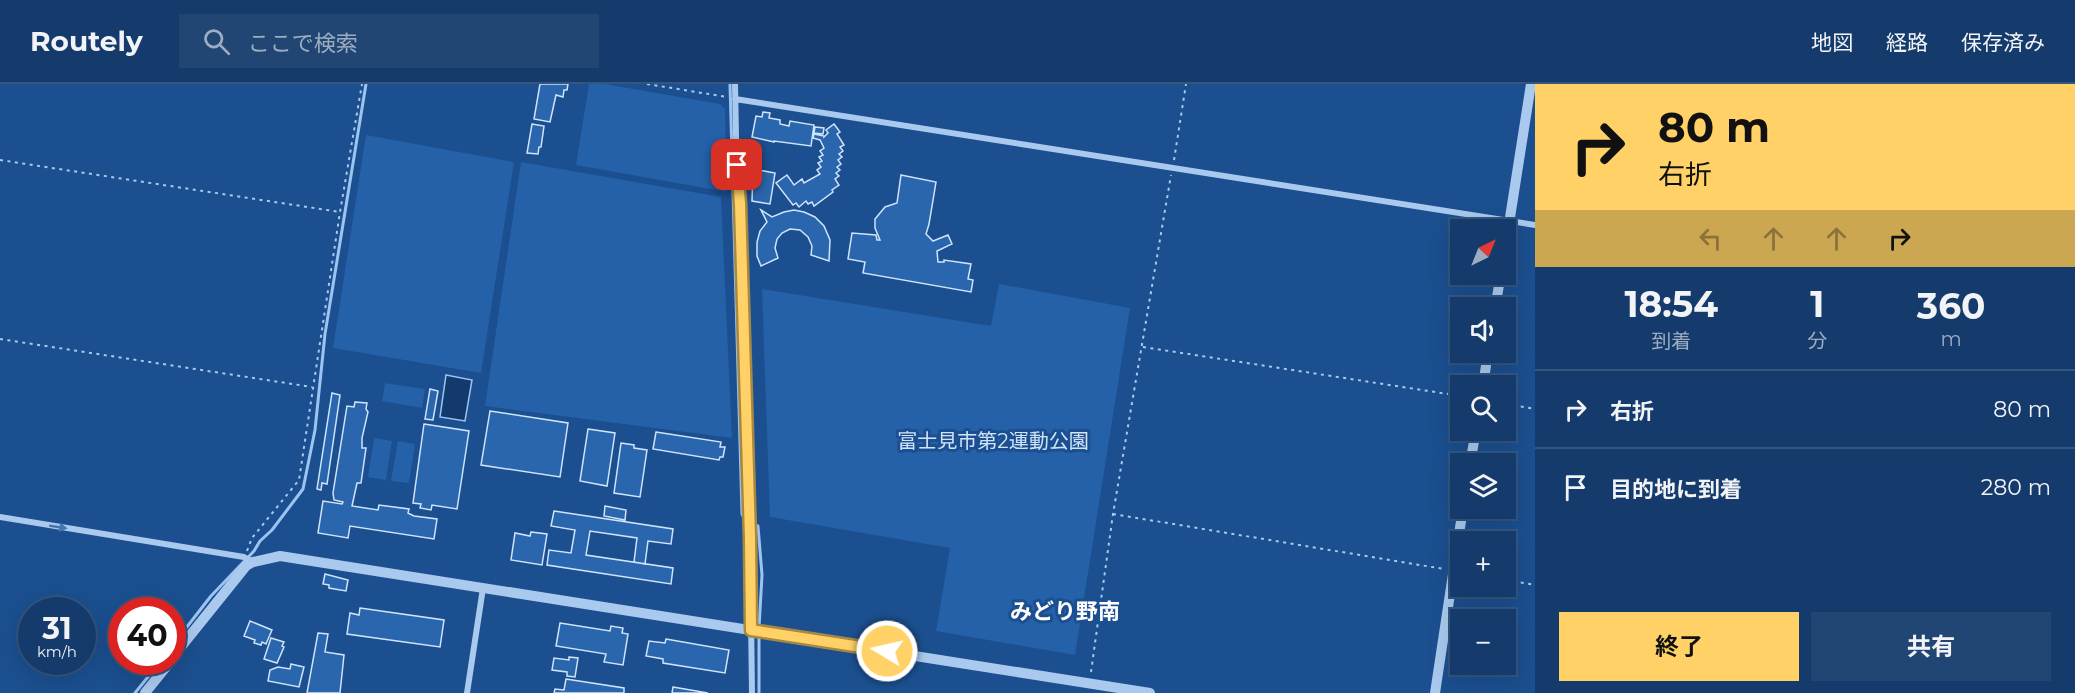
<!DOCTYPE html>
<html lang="ja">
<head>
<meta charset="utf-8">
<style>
	body { margin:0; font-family:Montserrat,"Noto Sans JP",sans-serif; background:#214673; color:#f1f3f6; height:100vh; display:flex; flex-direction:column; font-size:22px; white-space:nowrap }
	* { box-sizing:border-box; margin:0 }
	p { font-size:20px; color:#9dadc1 }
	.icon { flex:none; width:33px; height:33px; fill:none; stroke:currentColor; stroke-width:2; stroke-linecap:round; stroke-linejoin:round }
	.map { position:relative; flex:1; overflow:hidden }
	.side { display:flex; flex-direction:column; background:#143b6b; width:540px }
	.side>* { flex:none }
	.hud { background:#ffd166; color:#111; overflow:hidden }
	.needle { width:39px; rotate:43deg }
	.controls { position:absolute; left:1450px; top:135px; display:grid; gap:12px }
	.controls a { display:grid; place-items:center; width:66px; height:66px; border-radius:0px; background:#143b6b; box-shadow:0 6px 24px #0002,0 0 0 2px #33557e; font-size:30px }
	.speed { position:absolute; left:18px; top:513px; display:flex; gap:12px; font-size:30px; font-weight:700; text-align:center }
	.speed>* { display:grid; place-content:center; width:78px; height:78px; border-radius:50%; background:#143b6b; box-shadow:0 6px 24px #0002,0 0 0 2px #33557e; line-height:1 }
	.speed small { font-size:15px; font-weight:400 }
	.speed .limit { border:9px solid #d22; background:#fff; color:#111 }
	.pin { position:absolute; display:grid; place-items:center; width:51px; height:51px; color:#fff; margin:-26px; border-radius:12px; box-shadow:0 3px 9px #0006 }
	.me { position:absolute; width:66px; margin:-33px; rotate:279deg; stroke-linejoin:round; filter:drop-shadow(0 0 4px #0008) }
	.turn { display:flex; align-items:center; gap:21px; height:126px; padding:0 24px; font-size:27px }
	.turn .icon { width:78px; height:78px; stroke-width:2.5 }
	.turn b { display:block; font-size:42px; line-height:51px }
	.lanes { display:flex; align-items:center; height:57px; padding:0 24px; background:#0003; justify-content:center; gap:30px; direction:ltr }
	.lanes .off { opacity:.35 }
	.eta { display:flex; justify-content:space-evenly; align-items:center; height:102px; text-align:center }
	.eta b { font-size:36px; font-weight:700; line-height:42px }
	.cta { display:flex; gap:12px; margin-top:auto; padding:12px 24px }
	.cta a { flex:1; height:69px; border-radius:0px; background:#ffd166; color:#111; font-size:24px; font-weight:700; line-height:69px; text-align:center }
	.cta a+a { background:#214673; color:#f1f3f6 }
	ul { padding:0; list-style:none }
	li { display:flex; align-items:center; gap:18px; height:78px; padding:0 24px; border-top:2px solid #33557e }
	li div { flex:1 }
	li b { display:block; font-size:22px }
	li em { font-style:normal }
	header { display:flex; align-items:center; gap:36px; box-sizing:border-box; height:84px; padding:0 30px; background:#143b6b; border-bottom:2px solid #33557e }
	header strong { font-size:28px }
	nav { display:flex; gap:33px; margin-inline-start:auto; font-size:21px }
	.search { width:420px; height:54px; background:#214673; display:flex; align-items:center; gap:15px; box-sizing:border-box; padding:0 21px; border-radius:0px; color:#9dadc1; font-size:22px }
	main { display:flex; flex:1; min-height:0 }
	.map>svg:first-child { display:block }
	.green { fill:#2461a8 }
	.water { fill:#123a6d; stroke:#9cc4f0; stroke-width:1.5 }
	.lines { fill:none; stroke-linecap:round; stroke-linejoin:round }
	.stream { stroke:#9cc4f0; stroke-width:3 }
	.building { fill:#2a66ad; stroke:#cfe3fa; stroke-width:1.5 }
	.path { stroke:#a9c9ee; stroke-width:2; stroke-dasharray:3 4.5; stroke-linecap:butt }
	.minor { stroke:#a9c9ee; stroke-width:6 }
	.tertiary { stroke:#a9c9ee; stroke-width:10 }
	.oneway { fill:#4674ac }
	.route-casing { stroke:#a68842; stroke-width:15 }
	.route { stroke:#ffd166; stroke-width:10 }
	.labels { text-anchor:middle; stroke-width:6; stroke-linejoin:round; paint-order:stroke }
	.park-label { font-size:20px; fill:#cfe3fa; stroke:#1b4f8f }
	.quarter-label { font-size:22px; font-weight:bold; fill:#fff; stroke:#1b4f8f }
</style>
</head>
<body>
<header>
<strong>Routely</strong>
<div class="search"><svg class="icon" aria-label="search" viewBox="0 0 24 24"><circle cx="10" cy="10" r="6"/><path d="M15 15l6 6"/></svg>ここで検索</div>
<nav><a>地図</a><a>経路</a><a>保存済み</a></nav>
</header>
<main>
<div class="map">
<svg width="1535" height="609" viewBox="0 0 1535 609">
	<rect width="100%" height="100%" fill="#1b4f8f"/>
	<!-- green -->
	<path class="green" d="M 589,0 L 605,0 L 720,20 L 725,25 L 727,108 L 576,81 Z
		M 366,51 L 514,78 L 481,289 L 333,264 Z
		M 521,78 L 721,113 L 732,354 L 485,322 Z
		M 999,200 L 1130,224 L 1075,571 L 936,547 L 950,464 L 770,433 L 762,205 L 991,242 Z
		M 385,299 L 425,305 L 422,324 L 382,317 Z
		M 374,354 L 392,357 L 386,396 L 368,393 Z
		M 398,357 L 415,360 L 409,399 L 391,397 Z"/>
	<!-- water -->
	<path class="water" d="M 446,291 L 472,296 L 465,337 L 440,333 Z"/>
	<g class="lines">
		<!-- stream -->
		<path class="stream" d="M 730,0 L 742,430 L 744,434 L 758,442 L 762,491 L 759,544
			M 759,550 L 759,609
			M 172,562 L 211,512 L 254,467 L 260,457 L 272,446 L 303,405 L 315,346 L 325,250 L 366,0
			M 135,609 L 160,578"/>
	</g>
	<!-- building -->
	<path class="building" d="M 540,0 L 568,0 L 567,6 L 564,6 L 563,13 L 556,11 L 550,38 L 534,35 Z
		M 763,28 L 770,29 L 769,34 L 780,36 L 780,40 L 789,42 L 790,37 L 814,41 L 811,62 L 774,57 L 774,58 L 752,53 L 756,32 L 762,33 Z
		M 532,40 L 544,42 L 541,63 L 539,63 L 538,70 L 527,69 Z
		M 834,40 L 840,48 L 837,50 L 844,61 L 840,63 L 843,67 L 839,70 L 842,73 L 838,76 L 841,80 L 837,83 L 840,86 L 836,89 L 839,92 L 835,95 L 839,101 L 832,106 L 833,108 L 814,122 L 812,118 L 808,120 L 806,117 L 799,123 L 796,119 L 793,121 L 776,99 L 787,91 L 794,101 L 802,95 L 804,99 L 820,90 L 817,86 L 821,83 L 818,79 L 822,77 L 819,73 L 823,71 L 820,67 L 824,64 L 820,56 L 813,54 L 814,50 L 824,52 L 824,53 L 828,49 L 826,46 Z
		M 815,43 L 824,44 L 823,50 L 814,49 Z
		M 753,85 L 775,89 L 770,120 L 752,117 Z
		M 901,91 L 936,98 L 929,140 L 926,150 L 933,157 L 948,151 L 952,160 L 937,167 L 938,178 L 944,178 L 944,176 L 971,180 L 968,195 L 973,196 L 971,208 L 863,189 L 865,178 L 848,175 L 852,149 L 876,151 L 877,156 L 880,156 L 875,144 L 875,135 L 885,123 L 897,119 Z
		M 761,126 L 772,133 L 784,128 L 794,126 L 804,128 L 815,133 L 824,142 L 830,156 L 829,177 L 811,171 L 812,162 L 808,153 L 800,146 L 790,145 L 782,149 L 777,155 L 775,164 L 778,174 L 761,182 L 757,172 L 757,158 L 760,147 L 767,138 Z
		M 430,305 L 438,307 L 433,336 L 425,335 Z
		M 332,309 L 340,311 L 327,400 L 322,399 L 321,406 L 317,405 Z
		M 355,318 L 367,319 L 366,325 L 368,328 L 362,354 L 362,364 L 366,364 L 361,399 L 357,399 L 352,422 L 378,426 L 379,421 L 409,425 L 408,429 L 414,432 L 437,435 L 434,455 L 350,442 L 348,454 L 318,449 L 323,417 L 342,420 L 343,418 L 334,416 L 333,409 L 347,322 L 354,323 Z
		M 490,327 L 568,339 L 560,393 L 481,381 Z
		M 424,340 L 469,347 L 457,425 L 432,421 L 431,426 L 420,424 L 421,420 L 413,419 Z
		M 588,345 L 615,349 L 607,402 L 580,397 Z
		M 656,348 L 721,358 L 720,363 L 725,363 L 723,373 L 720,373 L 719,376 L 653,365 Z
		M 621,359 L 634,361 L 634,364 L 647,366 L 640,413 L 614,409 Z
		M 605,422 L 626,426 L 625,436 L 604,432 Z
		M 554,427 L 673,445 L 671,460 L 648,457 L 645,480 L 634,478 L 637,454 L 590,447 L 586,471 L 673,484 L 671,500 L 547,481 L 549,466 L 571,469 L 575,446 L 551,442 Z
		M 531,448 L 547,450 L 542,481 L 511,476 L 515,449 L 530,452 Z
		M 325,490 L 348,496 L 346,507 L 329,504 L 329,501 L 323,500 Z
		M 360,524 L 444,536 L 440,563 L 347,550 L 350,529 L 359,531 Z
		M 250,537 L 272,546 L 266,560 L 262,558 L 261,561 L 254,559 L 255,556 L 244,552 Z
		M 560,539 L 610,547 L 611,542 L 623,544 L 622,549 L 628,550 L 623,581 L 604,578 L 606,570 L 556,562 Z
		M 318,549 L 328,550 L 325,568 L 344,571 L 340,609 L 307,609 Z
		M 271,554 L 284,558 L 282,562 L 284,563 L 277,579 L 264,575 Z
		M 666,555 L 729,566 L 725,589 L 663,579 L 663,575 L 646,572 L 649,557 L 665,559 Z
		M 569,573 L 578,574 L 575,593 L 567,592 L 567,588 L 552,586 L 554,574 L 569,576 Z
		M 291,580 L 304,583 L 299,603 L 268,597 L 270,586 L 278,583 L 290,585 Z
		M 566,595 L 624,604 L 624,609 L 554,609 L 555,605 L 564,606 Z
		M 673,603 L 708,609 L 672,609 Z"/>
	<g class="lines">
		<!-- path -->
		<path class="path" d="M 647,0 L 727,13
			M 0,76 L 340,128
			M 1174,76 L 1186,0
			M 0,255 L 312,303
			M 1143,263 L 1461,312
			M 1506,320 L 1535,325
			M 1113,430 L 1444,485
			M 247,467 L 252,454 L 299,396 L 340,128 L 362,0
			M 1506,496 L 1535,501
			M 1091,588 L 1113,430 L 1171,91"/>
		<!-- minor -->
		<path class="minor" d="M 735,0 L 737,104 L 740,119 L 750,454 L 752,609
			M 735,15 L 1535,141
			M 0,433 L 244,473 L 253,478
			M 467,609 L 483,504"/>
		<!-- tertiary -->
		<path class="tertiary" d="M 1506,159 L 1531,0
			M 1495,224 L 1501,190
			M 1483,302 L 1488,268
			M 1470,380 L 1476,346
			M 172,574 L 246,482 L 253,478 L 280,472 L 1150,609
			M 145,609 L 170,578
			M 1435,609 L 1463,424"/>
	</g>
	<!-- one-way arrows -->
	<defs><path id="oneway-solid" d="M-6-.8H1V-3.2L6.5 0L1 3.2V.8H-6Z" transform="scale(1.5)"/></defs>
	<use class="oneway" href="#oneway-solid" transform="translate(58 443) rotate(9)"/>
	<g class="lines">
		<!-- route casing -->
		<g class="route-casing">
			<path id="route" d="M 737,81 L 740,120 L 750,454 L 751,546 L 887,567"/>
		</g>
		<!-- route -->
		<use href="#route" class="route"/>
	</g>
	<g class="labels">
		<!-- park labels -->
		<g class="park-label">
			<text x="993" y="364">富士見市第2運動公園</text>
		</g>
		<!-- quarter labels -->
		<g class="quarter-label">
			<text x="1065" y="535">みどり野南</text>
		</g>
	</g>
</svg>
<div class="controls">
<a><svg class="needle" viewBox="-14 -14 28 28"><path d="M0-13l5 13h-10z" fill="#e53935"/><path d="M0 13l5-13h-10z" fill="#9dadc1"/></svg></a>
<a><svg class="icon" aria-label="sound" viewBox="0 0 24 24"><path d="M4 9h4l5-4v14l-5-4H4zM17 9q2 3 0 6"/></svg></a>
<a><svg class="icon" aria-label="search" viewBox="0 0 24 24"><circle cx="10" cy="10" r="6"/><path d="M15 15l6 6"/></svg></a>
<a><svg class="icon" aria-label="layers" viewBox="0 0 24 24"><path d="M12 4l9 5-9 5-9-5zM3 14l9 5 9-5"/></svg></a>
<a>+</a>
<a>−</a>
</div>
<div class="speed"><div>31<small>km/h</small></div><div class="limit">40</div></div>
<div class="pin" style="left:737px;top:81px;background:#d93025"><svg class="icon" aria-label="arrive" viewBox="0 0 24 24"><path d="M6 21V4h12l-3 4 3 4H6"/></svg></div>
<svg class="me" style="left:887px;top:567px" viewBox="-20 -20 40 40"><circle r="17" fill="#ffd166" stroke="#fff" stroke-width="3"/><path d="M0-11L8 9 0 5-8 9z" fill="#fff"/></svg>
</div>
<section class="side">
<div class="hud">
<div class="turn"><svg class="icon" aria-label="right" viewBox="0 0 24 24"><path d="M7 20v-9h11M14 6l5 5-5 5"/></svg><div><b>80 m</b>右折</div></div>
<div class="lanes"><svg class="icon off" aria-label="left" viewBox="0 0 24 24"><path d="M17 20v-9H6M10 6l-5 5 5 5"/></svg><svg class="icon off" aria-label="ahead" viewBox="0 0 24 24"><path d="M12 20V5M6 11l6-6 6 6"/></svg><svg class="icon off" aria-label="ahead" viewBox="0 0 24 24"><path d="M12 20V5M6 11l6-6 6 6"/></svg><svg class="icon" aria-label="right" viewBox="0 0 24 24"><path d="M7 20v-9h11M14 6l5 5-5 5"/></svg></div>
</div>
<div class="eta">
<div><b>18:54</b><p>到着</p></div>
<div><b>1</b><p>分</p></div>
<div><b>360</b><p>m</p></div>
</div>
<ul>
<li><svg class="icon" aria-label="right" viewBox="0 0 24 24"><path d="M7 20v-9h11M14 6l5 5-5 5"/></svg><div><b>右折</b></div><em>80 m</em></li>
<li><svg class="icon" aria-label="arrive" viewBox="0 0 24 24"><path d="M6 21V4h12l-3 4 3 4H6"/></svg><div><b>目的地に到着</b></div><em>280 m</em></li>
</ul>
<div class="cta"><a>終了</a><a>共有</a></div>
</section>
</main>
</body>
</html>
